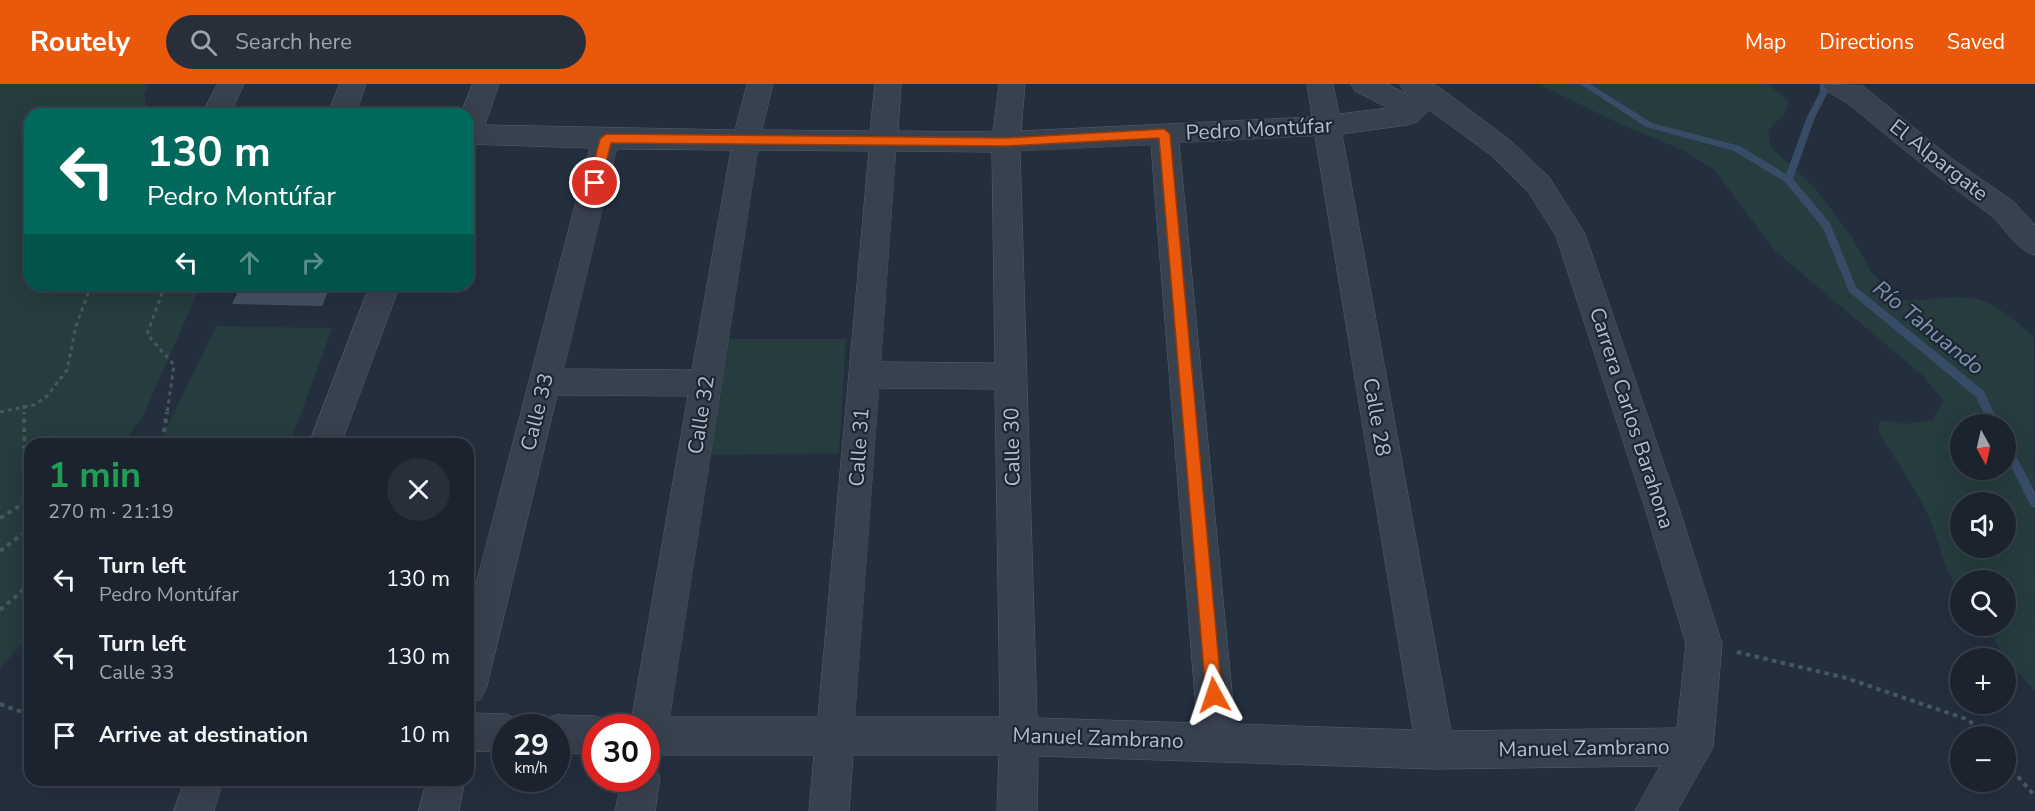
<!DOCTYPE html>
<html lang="en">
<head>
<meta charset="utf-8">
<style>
	body { margin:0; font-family:"Nunito Sans",sans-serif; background:#282f3a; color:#f1f3f6; height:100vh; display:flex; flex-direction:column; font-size:22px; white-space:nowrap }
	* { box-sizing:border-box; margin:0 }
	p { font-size:20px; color:#a0a4aa }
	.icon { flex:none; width:33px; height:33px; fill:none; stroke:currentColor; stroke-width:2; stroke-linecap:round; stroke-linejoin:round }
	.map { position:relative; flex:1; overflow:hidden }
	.sheet { position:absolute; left:24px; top:354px; width:450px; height:348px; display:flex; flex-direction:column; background:#1b232e; border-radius:18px; box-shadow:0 6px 24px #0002,0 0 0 2px #39404a }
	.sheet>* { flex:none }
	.guide { position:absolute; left:24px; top:24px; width:450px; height:183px; border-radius:18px; box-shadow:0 6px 24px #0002,0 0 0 2px #39404a; background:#00695c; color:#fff; overflow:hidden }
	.needle { width:39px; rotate:172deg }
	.fabs { position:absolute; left:1950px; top:330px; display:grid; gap:12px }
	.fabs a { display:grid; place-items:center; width:66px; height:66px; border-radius:50%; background:#1b232e; box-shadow:0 6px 24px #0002,0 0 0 2px #39404a; font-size:30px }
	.speed { position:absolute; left:492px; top:630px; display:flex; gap:12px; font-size:30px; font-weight:700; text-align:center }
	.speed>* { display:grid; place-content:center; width:78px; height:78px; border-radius:50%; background:#1b232e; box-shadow:0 6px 24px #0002,0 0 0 2px #39404a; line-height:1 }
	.speed small { font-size:15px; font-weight:400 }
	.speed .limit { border:9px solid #d22; background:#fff; color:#111 }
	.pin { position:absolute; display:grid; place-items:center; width:51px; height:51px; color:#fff; margin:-26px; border:3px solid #fff; border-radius:50%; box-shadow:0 2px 6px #0007 }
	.me { position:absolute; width:66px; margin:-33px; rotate:355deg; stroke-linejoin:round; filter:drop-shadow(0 0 4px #0008) }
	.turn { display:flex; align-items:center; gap:21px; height:126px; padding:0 24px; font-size:27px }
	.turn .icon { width:78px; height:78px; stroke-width:2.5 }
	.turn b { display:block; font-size:42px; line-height:51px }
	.lanes { display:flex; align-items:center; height:57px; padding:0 24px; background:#0003; justify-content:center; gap:30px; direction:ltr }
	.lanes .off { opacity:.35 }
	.round { display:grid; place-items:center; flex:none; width:63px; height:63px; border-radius:32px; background:#282f3a }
	.summary { display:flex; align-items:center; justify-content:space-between; height:102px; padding:0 24px }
	h1 { font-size:36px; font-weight:700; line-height:45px; color:#1e9e55 }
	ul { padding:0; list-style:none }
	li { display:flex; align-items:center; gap:18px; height:78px; padding:0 24px }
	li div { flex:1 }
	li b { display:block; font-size:22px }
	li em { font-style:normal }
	header { display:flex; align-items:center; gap:36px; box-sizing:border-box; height:84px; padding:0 30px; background:#ea580c; color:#fff }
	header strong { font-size:28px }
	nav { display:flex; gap:33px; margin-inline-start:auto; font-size:21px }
	.search { width:420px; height:54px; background:#282f3a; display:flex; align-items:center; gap:15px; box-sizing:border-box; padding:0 21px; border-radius:33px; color:#a0a4aa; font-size:22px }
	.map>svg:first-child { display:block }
	.green { fill:#263c3f; fill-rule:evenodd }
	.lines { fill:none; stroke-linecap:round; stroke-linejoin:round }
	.stream { fill:#394c67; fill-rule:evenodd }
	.building { fill:#455162 }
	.minor-casing { stroke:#565f6c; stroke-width:1 }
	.path-far1 { stroke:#44595c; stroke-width:3; stroke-dasharray:4 4; stroke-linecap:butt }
	.path { stroke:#44595c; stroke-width:4; stroke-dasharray:4.5 4.5; stroke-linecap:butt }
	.minor { fill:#38414e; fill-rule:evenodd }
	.route { fill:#ea580c; stroke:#983908; stroke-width:1.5 }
	.labels { text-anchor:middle; stroke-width:4.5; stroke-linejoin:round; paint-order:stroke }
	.street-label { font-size:21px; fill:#b4bcc9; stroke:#1d2633 }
	.water-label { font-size:22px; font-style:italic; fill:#7c92b1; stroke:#1d2633 }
</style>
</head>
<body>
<header>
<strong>Routely</strong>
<div class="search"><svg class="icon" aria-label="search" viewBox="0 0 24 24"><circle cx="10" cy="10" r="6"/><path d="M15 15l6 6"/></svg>Search here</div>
<nav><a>Map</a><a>Directions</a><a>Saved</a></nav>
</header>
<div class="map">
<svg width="2035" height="727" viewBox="0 0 2035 727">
	<rect width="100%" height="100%" fill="#242f3e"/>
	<!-- green -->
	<path class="green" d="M 0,0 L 148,0 L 144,10 L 148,30 L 30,30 L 30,201 L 201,201 L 143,332 L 123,360 L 30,360 L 30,549 L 27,555 L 0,584 Z
		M 1539,0 L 1768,0 L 1789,17 L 1785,30 L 1768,46 L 1771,63 L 1815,104 L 1852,153 L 1871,188 L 1900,216 C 1928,218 1961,207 1988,219 C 2004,226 2020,241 2034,252 L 2035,607 L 2007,576 L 1985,542 L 2006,542 L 2006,496 L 1960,496 L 1960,508 C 1944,487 1940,461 1930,436 C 1916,404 1896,376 1878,348 L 1880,336 L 1904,340 L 1932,336 L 1944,317 L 1923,292 L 1774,166 L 1714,85 L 1680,65 L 1622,41 ZM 1960,340 L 2006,340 L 2006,386 L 1960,386 ZM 1960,418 L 2006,418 L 2006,464 L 1960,464 Z
		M 216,242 L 332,244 L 290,360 L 159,360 Z
		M 727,255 L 846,255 L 839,369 L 707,371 Z"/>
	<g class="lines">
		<!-- stream -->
		<path class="stream" d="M 1580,0 L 1590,0 L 1652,39 L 1740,62 L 1786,90 L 1807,33 L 1820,8 L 1820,0 L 1828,0 L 1828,8 L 1815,33 L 1793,95 L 1830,139 L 1856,203 L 1984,307 L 1999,340 L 1989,340 L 1976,313 L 1849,208 L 1823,144 L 1785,98 L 1734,67 L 1646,43 Z
			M 2006,359 L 2010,361 L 2035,408 L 2035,424 L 2031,422 L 2006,373 Z"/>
	</g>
	<!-- building -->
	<path class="building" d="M 241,201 L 331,201 L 322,222 L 232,220 Z"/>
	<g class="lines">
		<!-- minor casing -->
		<g class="minor-casing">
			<path id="minor" d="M 218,0 L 244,0 L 230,30 L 202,30 Z
				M 340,0 L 366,0 L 356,30 L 328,30 Z
				M 473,0 L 499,0 L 485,41 L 735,46 L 747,0 L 773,0 L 762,46 L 870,47 L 875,0 L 901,0 L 898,47 L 993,48 L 999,0 L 1025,0 L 1021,47 L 1312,33 L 1307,0 L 1333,0 L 1339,30 L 1388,24 L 1355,7 L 1351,0 L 1387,0 L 1407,10 L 1399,0 L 1431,0 L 1439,3 L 1511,57 L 1549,93 L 1585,150 L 1679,424 L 1722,560 L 1713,663 L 1677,727 L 1635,727 L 1660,682 L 1435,685 L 1038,672 L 1037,727 L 997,727 L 999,671 L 853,671 L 849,727 L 809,727 L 814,671 L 661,671 L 659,675 L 651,679 L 655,680 L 660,694 L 655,727 L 615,727 L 622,694 L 646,694 L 646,644 L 630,644 L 688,312 L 557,311 L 487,602 L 481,615 L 468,620 L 468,531 L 590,64 L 468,60 L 468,30 L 461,30 ZM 1429,26 L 1491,71 L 1529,109 L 1556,152 L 1645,424 L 1686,560 L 1677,644 L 1451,647 L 1342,50 L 1407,41 L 1417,38 ZM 1315,52 L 1413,646 L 1235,640 L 1179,59 ZM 1151,61 L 1197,639 L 1037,634 L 1020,67 ZM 617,65 L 731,66 L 692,286 L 564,285 ZM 758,66 L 869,67 L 818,633 L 670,633 ZM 896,67 L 992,68 L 995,279 L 881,278 ZM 879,304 L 995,305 L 1000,633 L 855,633 Z
				M 1822,0 L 1863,2 L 1951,74 L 2014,118 L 2035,141 L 2035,171 C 2014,165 2005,142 1988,129 C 1940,95 1895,59 1850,21 C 1841,14 1828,11 1822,0 Z
				M 370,201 L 400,201 L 341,360 L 309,360 Z
				M 468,629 L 506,630 L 519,636 L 523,644 L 506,644 L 506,668 L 468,667 Z
				M 556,631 L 596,632 L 609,638 L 612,644 L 596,644 L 596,670 L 556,669 L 556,644 L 540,644 L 543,637 Z
				M 185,696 L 223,696 L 214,727 L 174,727 Z
				M 427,696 L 465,696 L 459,727 L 419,727 Z"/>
		</g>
		<!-- path-far1 -->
		<path class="path-far1" d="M 165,201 L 147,250 L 174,281 L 167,329
			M 24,321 L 24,329
			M 0,328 L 34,321 L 47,312 L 67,286 L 76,242 L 91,201"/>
		<!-- path -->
		<path class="path" d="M 164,348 L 167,328
			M 0,434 L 21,421 L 25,415 L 24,328
			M 0,467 L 30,444
			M 0,526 L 30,500
			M 1737,568 L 1846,594 L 1969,636 L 1983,652
			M 0,620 L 30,631
			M 2006,679 L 2035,712"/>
		<!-- minor -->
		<use href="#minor" class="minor"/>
	</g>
	<!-- route -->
	<path class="route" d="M 1164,45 L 1170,50 L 1222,611 L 1219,616 L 1214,619 L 1208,616 L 1206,611 L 1159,54 L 1006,62 L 611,59 L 601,99 L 595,103 L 589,99 L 600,55 L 606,50 L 1006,54 Z"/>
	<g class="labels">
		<!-- street labels -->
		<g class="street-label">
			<text transform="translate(1259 45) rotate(-3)" y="7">Pedro Montúfar</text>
			<text transform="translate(1939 76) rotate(38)" y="7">El Alpargate</text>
			<text transform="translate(537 328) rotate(-76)" y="7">Calle 33</text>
			<text transform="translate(701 331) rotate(-81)" y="7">Calle 32</text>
			<text transform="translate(1377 333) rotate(80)" y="7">Calle 28</text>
			<text transform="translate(1632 334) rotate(72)" y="7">Carrera Carlos Barahona</text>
			<text transform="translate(859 363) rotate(-86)" y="7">Calle 31</text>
			<text transform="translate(1012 363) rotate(-91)" y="7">Calle 30</text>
			<text transform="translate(1098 654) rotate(2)" y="7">Manuel Zambrano</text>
			<text transform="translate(1584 664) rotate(-1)" y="7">Manuel Zambrano</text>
		</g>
		<!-- water labels -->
		<g class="water-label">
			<text transform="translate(1929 243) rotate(39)" y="8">Río Tahuando</text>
		</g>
	</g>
</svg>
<div class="fabs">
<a><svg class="needle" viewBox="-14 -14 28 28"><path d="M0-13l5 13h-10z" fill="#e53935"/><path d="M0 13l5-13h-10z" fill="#a0a4aa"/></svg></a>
<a><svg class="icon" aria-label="sound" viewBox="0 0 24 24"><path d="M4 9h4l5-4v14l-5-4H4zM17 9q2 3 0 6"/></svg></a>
<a><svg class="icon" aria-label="search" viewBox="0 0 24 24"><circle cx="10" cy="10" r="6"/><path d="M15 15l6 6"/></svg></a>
<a>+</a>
<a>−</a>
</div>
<div class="speed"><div>29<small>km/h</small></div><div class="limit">30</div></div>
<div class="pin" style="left:595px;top:99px;background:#d93025"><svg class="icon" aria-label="arrive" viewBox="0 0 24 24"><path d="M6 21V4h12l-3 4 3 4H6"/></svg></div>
<svg class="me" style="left:1214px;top:611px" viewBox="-20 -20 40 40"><path d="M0-17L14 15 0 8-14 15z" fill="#ea580c" stroke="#fff" stroke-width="4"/></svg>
<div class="guide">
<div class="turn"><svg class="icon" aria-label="left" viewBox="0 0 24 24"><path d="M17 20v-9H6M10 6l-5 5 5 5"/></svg><div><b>130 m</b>Pedro Montúfar</div></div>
<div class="lanes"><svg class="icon" aria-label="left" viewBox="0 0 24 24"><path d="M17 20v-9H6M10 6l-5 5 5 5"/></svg><svg class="icon off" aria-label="ahead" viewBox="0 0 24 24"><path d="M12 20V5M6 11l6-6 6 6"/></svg><svg class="icon off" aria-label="right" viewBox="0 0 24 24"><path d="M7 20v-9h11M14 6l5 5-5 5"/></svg></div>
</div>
<section class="sheet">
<div class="summary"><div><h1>1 min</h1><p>270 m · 21:19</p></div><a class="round"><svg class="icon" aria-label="close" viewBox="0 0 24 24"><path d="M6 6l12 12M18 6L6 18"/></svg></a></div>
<ul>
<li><svg class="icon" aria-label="left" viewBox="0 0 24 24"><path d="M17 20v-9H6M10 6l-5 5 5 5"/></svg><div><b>Turn left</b><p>Pedro Montúfar</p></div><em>130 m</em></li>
<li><svg class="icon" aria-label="left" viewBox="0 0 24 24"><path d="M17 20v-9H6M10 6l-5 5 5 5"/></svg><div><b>Turn left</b><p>Calle 33</p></div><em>130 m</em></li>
<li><svg class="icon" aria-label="arrive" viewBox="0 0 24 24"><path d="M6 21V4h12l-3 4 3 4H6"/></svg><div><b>Arrive at destination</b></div><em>10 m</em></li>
</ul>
</section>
</div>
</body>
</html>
